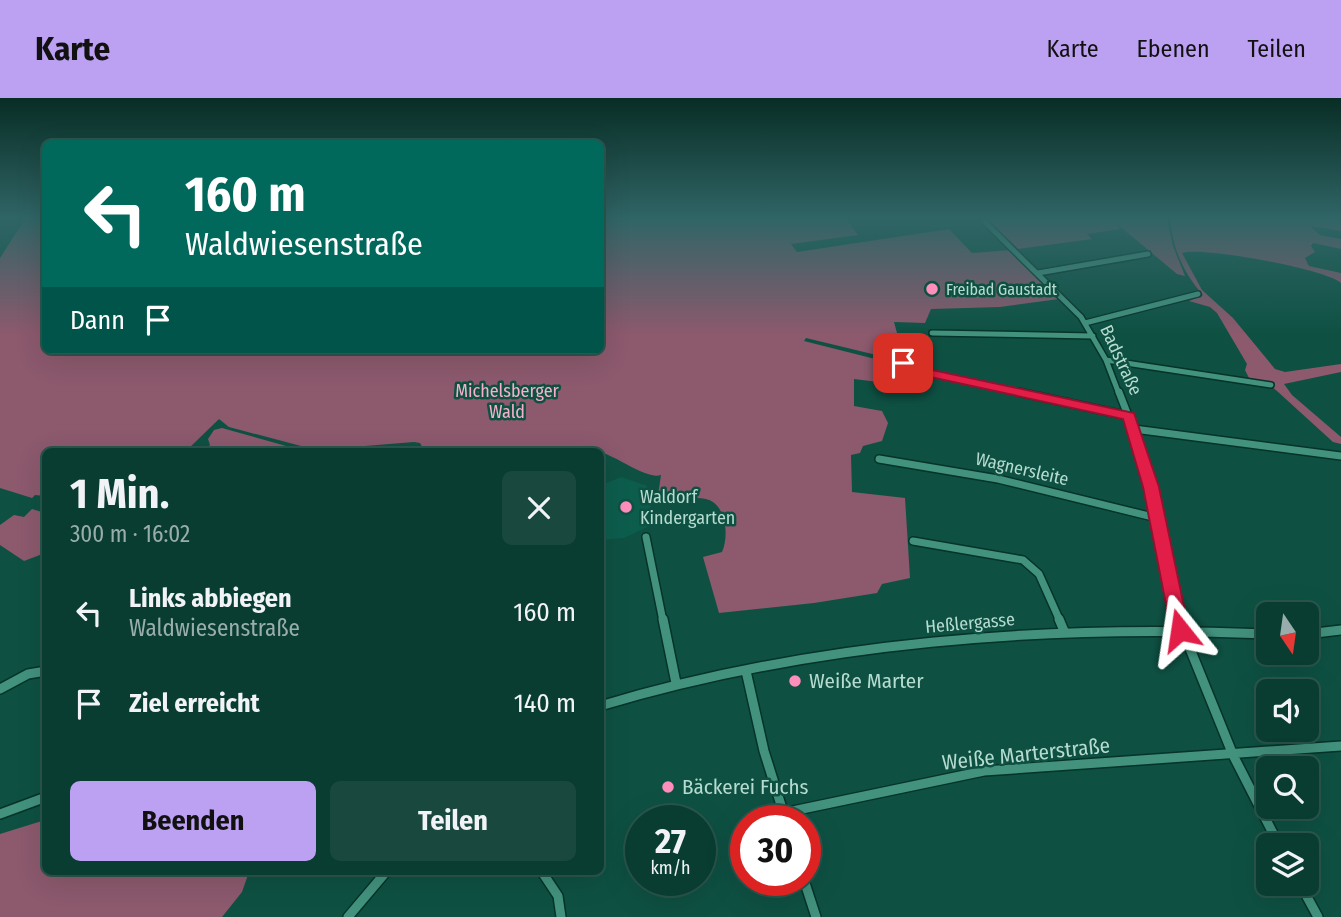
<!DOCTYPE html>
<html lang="de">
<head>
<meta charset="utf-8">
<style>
	body { margin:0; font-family:"Fira Sans Condensed",sans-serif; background:#18483e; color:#f1f3f6; height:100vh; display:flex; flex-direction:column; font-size:26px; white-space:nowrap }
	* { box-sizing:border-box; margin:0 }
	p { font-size:23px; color:#99aeac }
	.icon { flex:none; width:38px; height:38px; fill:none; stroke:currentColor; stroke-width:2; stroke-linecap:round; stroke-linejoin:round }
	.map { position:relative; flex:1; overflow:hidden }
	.side { position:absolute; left:42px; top:350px; width:562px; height:427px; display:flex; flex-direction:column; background:#0a3d32; border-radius:10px; box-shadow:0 7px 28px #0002,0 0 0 2px #2a564d }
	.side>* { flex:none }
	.top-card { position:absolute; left:42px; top:42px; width:562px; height:214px; border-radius:10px; box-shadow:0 7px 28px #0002,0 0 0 2px #2a564d; background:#00695c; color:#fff; overflow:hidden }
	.needle { width:46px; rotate:167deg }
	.fabs { position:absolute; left:1256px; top:504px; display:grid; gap:14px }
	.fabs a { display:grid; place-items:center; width:63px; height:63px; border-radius:10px; background:#0a3d32; box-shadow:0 7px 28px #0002,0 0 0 2px #2a564d; font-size:35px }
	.speed { position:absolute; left:625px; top:707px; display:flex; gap:14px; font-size:35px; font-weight:700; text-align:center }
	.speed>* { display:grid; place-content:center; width:91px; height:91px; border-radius:50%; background:#0a3d32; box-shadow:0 7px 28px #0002,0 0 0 2px #2a564d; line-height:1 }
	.speed small { font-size:18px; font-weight:400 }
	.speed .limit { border:10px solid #d22; background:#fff; color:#111 }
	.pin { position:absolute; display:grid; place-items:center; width:60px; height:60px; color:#fff; margin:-30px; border-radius:14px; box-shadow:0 4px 10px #0006 }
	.me { position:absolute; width:77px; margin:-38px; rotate:345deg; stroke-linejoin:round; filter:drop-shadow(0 0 5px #0008) }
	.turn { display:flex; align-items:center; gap:24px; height:147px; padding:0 28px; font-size:32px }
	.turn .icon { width:91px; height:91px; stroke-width:2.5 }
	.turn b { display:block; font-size:49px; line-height:60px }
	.then { display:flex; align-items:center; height:66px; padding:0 28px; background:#0003; gap:14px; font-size:26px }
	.round { display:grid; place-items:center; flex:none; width:74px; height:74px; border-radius:10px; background:#18483e }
	.head { display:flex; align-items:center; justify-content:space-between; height:119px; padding:0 28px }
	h1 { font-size:42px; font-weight:700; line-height:52px }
	.cta { display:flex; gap:14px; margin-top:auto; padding:14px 28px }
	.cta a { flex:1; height:80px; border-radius:10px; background:#bca0f2; color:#111; font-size:28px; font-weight:700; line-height:80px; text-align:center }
	.cta a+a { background:#18483e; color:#f1f3f6 }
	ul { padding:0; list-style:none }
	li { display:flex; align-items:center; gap:21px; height:91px; padding:0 28px }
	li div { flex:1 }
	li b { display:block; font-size:26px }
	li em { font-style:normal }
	header { display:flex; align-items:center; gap:42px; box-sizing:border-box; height:98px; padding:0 35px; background:#bca0f2; color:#111 }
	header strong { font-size:33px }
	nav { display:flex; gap:38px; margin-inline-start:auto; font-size:24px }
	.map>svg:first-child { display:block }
	.built { fill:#0d5d4d }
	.green { fill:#8c596d }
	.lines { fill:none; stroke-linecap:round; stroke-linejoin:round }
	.street-far2-casing { stroke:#06332a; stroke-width:8 }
	.street-far1-casing { stroke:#06332a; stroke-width:10 }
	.street-casing { stroke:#06332a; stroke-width:12 }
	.street-far2 { stroke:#42927e; stroke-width:5 }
	.street-far1 { stroke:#42927e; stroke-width:7 }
	.street { stroke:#42927e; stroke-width:9 }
	.route { fill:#e11d48; stroke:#92132f; stroke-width:2 }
	.poi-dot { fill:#fe8ebc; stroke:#0e5143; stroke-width:2.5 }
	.labels { text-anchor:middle; stroke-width:5; stroke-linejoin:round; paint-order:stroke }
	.far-poi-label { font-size:16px; fill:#b6dbd0; stroke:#0e5143; text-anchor:start }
	.street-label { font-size:18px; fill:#b6dbd0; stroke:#0e5143 }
	.park-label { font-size:18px; fill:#f7b0cb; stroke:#0e5143 }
	.poi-label { font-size:18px; fill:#b6dbd0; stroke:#0e5143; text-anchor:start }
	.near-poi-label { font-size:21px; fill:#b6dbd0; stroke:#0e5143; text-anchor:start }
	.near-street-label { font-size:21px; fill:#b6dbd0; stroke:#0e5143 }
</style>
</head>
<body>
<header>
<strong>Karte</strong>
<nav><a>Karte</a><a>Ebenen</a><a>Teilen</a></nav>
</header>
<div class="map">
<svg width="1341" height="819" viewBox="0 0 1341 819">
	<rect width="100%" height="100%" fill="#0e5143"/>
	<!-- built -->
	<path class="built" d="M 621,379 L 647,388 L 651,406 L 647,429 L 624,440 L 600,442 L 600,388 Z"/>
	<!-- green -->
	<path class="green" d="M 25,121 L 45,121 L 46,252 L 600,252 L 600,121 L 846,121 L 858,137 L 791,146 L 797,154 L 949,131 L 972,155 L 1011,152 L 1059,201 L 1000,209 L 931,211 L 925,225 L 894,224 L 903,257 L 897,262 L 806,240 L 804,243 L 895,266 L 896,271 L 918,275 L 919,289 L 854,281 L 854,308 L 882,313 L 888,325 L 882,343 L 863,348 L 860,355 L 851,357 L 852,394 L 905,400 L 910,480 L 882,486 L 877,495 L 814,505 L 719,515 L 703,459 L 722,454 C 729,439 727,406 706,401 C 692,398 672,403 657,404 L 661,377 C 641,383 606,345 575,351 L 577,354 L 425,354 L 420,345 L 414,344 L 316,352 L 229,329 L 219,321 L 186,353 L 46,354 L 45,398 L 35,397 L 32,400 L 0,390 L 0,160 Z
		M 987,121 L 1167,121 L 1173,148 L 1185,178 L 1177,176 L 1117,126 L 1120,131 L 1087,136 L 1092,141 L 1018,151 Z
		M 1171,121 L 1341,121 L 1341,133 L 1310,128 L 1320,137 L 1341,141 L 1341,151 L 1313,145 L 1311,148 L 1315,154 L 1305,160 L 1309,168 L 1341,175 L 1341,185 C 1326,171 1200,148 1182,155 L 1202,192 L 1233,220 L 1275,271 L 1285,274 L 1341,266 L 1341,274 L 1284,286 L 1292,297 L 1341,339 L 1341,346 L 1333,344 L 1277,293 L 1266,284 L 1249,280 L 1245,272 L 1247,266 L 1217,215 L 1210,209 L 1189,203 L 1203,197 C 1185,177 1171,149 1171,121 Z
		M 222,330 L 304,353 L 204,353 L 210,347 L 208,341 L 214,332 Z
		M 32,411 L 45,415 L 40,424 L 45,426 L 45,455 L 24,463 L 0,447 L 0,427 L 14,417 L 24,419 Z
		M 45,722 L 46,774 L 249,774 L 242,794 L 222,819 L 0,819 L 0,736 Z"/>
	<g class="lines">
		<!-- street-far2 casing -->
		<g class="street-far2-casing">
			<path id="street-far2" d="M 985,124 L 1081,219 L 1106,262 L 1119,296
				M 1038,175 L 1148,156
				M 1085,225 L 1198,196
				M 932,235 L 1093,238
				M 1106,262 L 1271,287
				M 903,265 L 902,269 L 1026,296"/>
		</g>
		<!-- street-far1 casing -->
		<g class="street-far1-casing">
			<path id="street-far1" d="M 1018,294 L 1129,318
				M 1119,294 L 1141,351 L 1178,523
				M 1134,331 L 1341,358
				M 879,361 L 998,381 L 1157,420
				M 646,439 L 663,523
				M 913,443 L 1023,462 L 1039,476 L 1060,523"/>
		</g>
		<!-- street casing -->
		<g class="street-casing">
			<path id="street" d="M 663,521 L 676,585
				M 1059,521 L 1064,533
				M 1178,521 L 1233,657 L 1279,747
				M 1307,536 L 1341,532
				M 746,573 L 764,653 L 786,723
				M 0,591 L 28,576 L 46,573
				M 600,608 C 813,544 1048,526 1269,536
				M 783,715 L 984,673 L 1341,648
				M 0,716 L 46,699
				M 542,774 L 558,798 L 561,819
				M 804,782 L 816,819
				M 1300,786 L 1318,819
				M 348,819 L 386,774"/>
		</g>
		<!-- street-far2 -->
		<use href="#street-far2" class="street-far2"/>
		<!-- street-far1 -->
		<use href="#street-far1" class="street-far1"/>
		<!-- street -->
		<use href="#street" class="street"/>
	</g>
	<!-- sky -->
	<linearGradient id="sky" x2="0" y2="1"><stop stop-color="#082d25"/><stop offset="0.51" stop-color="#306566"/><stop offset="1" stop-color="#306566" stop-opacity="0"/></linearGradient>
	<rect width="1341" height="236" fill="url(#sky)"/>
	<!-- route -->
	<path class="route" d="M 903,261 L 909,267 L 1134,315 L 1159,389 L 1189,532 L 1186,538 L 1173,538 L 1171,532 L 1143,389 L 1123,321 L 898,272 L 896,265 Z"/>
	<!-- markers -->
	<g class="poi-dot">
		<circle cx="932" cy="191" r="7"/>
		<circle cx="626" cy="409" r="7"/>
		<circle cx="795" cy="583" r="7"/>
		<circle cx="668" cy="689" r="7"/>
	</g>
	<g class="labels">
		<!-- far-poi labels -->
		<g class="far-poi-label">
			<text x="946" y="197">Freibad Gaustadt</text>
		</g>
		<!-- street labels -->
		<g class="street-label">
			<text transform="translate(1121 262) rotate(65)" y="6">Badstraße</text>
			<text transform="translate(1022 371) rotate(13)" y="6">Wagnersleite</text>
			<text transform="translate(970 525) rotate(-5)" y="6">Heßlergasse</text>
		</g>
		<!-- park labels -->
		<g class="park-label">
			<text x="507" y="299">Michelsberger<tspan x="507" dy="21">Wald</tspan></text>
		</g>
		<!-- poi labels -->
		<g class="poi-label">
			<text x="640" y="405">Waldorf<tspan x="640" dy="21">Kindergarten</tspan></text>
		</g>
		<!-- near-poi labels -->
		<g class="near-poi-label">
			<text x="809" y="590">Weiße Marter</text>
			<text x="682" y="696">Bäckerei Fuchs</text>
		</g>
		<!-- near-street labels -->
		<g class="near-street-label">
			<text transform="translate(1026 656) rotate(-6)" y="7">Weiße Marterstraße</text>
		</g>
	</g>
</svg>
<div class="fabs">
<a><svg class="needle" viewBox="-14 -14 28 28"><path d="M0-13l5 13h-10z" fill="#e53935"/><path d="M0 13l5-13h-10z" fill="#99aeac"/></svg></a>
<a><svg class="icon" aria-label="sound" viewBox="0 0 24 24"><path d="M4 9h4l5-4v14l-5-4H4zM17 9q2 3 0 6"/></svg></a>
<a><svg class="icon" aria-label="search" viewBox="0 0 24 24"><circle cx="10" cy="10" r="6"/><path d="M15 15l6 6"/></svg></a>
<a><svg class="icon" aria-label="layers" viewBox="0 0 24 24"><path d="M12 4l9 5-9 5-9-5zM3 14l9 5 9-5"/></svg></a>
</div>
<div class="speed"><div>27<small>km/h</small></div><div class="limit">30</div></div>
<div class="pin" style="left:903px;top:265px;background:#d93025"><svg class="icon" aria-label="arrive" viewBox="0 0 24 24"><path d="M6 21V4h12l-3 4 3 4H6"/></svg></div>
<svg class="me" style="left:1180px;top:532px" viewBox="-20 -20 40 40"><path d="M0-17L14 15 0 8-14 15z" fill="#e11d48" stroke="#fff" stroke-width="4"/></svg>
<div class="top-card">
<div class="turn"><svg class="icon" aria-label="left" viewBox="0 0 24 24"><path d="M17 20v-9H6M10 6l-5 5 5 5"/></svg><div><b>160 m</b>Waldwiesenstraße</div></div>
<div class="then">Dann<svg class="icon" aria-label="arrive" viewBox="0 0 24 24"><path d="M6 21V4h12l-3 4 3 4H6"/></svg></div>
</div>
<section class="side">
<div class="head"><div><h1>1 Min.</h1><p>300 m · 16:02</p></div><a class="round"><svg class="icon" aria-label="close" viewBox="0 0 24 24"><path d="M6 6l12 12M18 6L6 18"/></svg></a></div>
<ul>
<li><svg class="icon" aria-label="left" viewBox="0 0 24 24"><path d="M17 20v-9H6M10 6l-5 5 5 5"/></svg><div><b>Links abbiegen</b><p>Waldwiesenstraße</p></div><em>160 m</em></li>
<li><svg class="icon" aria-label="arrive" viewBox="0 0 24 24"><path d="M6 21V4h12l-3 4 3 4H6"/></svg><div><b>Ziel erreicht</b></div><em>140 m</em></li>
</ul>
<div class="cta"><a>Beenden</a><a>Teilen</a></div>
</section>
</div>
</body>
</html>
